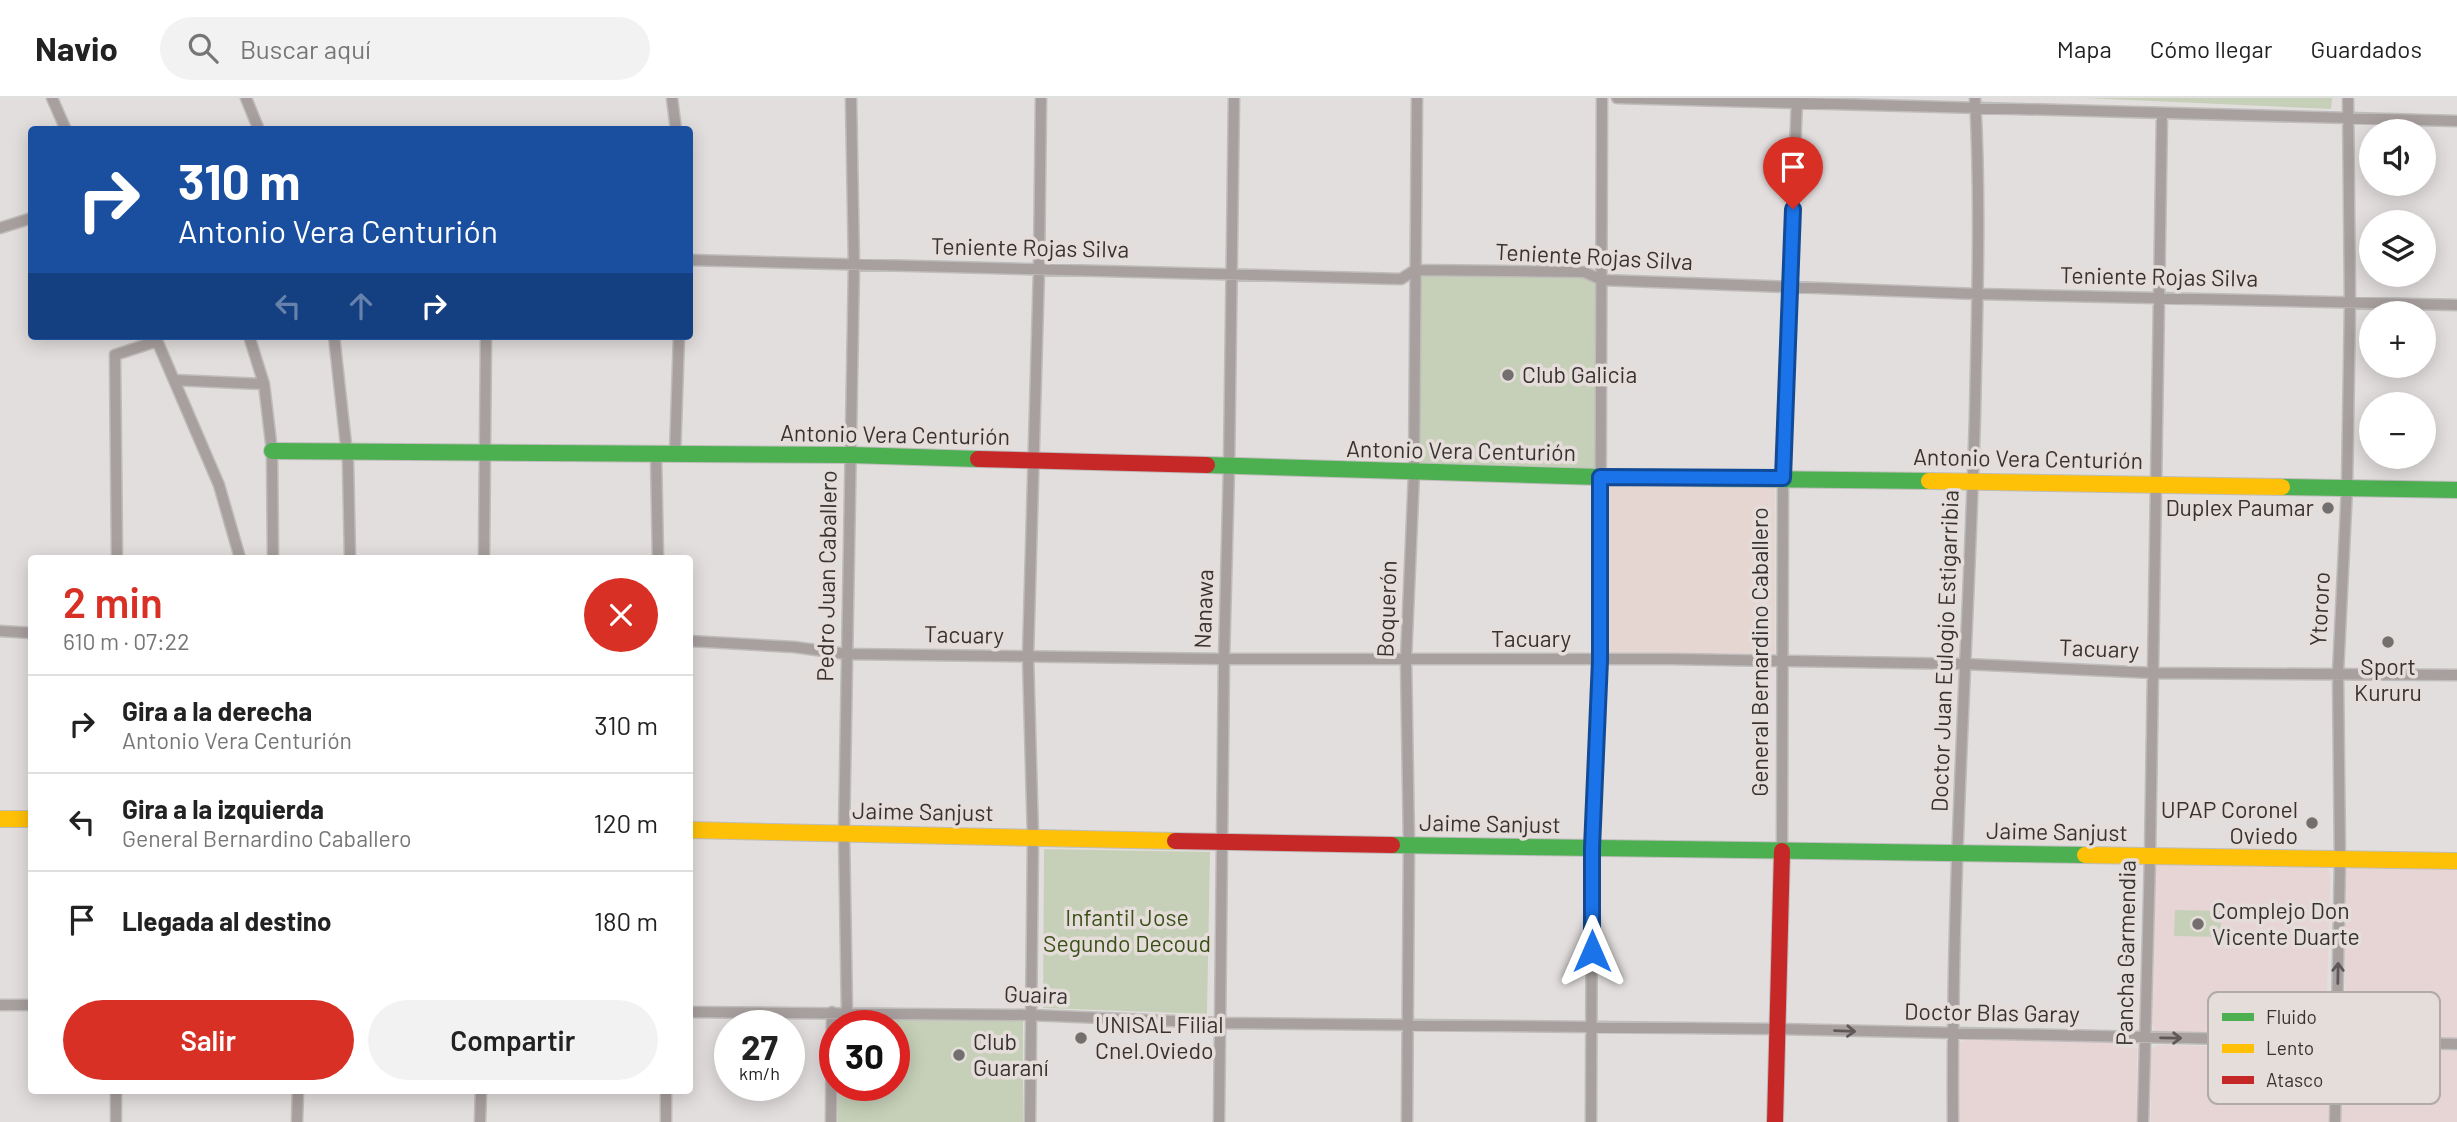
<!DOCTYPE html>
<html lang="es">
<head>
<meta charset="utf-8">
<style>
	body { margin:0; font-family:Barlow,sans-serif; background:#f2f2f2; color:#222; height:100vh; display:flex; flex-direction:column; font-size:26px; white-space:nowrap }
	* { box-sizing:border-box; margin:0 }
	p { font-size:23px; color:#767676 }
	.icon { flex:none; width:38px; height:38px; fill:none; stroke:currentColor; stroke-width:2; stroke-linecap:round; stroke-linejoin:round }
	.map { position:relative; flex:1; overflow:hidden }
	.drawer { position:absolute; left:28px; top:457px; width:665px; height:539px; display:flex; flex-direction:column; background:#fff; border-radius:7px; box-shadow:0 4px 18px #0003 }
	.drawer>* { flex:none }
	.banner { position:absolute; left:28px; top:28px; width:665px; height:214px; border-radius:7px; box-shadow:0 4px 18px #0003; background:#1a4fa0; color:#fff; overflow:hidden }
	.tools { position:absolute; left:2359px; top:21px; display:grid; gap:14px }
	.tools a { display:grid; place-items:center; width:77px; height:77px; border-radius:50%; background:#fff; box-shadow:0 4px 18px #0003; font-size:35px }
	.speed { position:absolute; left:714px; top:912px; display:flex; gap:14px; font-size:35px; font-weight:700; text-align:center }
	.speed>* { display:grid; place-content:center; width:91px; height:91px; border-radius:50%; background:#fff; box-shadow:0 4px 18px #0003; line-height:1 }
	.speed small { font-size:18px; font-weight:400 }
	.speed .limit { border:10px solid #d22; background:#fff; color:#111 }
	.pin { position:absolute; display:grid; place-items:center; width:60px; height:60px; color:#fff; margin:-72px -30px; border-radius:50% 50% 50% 0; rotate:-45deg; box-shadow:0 0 7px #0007 }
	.pin .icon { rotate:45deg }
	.me { position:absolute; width:77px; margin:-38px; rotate:0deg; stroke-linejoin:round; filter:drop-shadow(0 0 5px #0008) }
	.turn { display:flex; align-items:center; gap:24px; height:147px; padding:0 35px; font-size:32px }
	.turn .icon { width:91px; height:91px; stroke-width:2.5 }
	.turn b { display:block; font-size:49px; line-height:60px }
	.lanes { display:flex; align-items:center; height:66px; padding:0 35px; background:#0003; justify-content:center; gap:35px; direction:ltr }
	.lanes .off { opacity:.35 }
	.round { display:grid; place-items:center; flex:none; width:74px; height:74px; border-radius:37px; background:#f2f2f2 }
	.summary { display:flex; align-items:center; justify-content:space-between; height:119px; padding:0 35px }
	h1 { font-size:42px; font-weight:600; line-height:52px; color:#d93025 }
	.action { display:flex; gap:14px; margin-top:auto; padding:14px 35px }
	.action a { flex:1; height:80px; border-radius:42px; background:#d93025; color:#fff; font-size:28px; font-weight:600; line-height:80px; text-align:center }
	.action a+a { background:#f2f2f2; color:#222 }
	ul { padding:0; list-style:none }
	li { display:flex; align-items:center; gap:21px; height:98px; padding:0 35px; border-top:2px solid #e0e0e0 }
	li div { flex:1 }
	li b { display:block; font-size:26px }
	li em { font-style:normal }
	header { display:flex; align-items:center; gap:42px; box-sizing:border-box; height:98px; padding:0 35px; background:#fff; border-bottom:2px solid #e0e0e0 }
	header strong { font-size:33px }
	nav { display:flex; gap:38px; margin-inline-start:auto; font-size:24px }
	.search { width:490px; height:63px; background:#f2f2f2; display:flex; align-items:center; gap:18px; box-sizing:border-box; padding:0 24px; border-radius:38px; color:#767676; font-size:26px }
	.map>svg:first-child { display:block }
	.commercial { fill:#e6d5d4 }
	.education { fill:#e5d6d1 }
	.green { fill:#c6d0b8 }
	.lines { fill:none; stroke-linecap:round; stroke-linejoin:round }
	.street-casing { stroke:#bfbdbc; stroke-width:13 }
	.fast-casing { stroke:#bfbdbc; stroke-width:18 }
	.slow-casing { stroke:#bfbdbc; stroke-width:18 }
	.jam-casing { stroke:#bfbdbc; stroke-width:18 }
	.street { stroke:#a8a09f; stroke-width:10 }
	.fast { stroke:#4caf50; stroke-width:16 }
	.slow { stroke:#ffc107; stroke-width:16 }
	.jam { stroke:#c62828; stroke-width:16 }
	.oneway { stroke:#5e5958 }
	.route-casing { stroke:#114b97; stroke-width:18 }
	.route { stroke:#1a73e8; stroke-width:12 }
	.poi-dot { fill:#726f6e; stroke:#e5ddda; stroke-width:2.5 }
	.labels { text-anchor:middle; stroke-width:7; stroke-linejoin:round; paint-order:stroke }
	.street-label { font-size:23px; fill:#363332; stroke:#e5ddda }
	.poi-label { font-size:23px; fill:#363332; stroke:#e5ddda; text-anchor:start }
	.park-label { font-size:23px; fill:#3a5017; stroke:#e5ddda }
	.key { fill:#e5ddda; stroke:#b0aaa8; stroke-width:2 }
	.key-label { font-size:19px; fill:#363332 }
</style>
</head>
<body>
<header>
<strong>Navio</strong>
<div class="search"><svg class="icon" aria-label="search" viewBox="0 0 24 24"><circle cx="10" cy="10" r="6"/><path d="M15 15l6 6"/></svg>Buscar aquí</div>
<nav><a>Mapa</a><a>Cómo llegar</a><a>Guardados</a></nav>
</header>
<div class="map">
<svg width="2457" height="1024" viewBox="0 0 2457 1024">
	<rect width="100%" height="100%" fill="#e2dedd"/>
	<!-- commercial -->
	<path class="commercial" d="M 2159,765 L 2326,769 L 2330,776 L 2326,934 L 2319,938 L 2156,933 L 2152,926 L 2155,772 Z
		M 2353,769 L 2457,770 L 2457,942 L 2347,940 L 2345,937 L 2345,776 L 2346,772 Z
		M 1967,941 L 2133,945 L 2137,951 L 2136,1024 L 1958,1024 L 1959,949 L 1960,945 Z
		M 2159,947 L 2325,951 L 2329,957 L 2328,1024 L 2151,1024 L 2151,955 L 2152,951 Z
		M 2347,951 L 2457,953 L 2457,1024 L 2339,1024 L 2341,955 Z"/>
	<!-- education -->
	<path class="education" d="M 1605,385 L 1775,389 L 1775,555 L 1604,555 Z"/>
	<!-- green -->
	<path class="green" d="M 2085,0 L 2332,0 L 2331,11 Z
		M 1422,176 L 1584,179 L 1597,185 L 1595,371 L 1420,369 L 1420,363 L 1418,363 L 1420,182 L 1422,182 Z
		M 1044,751 L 1210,754 L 1207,916 L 1043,910 Z
		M 2175,812 L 2221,813 L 2221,839 L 2174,838 Z
		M 839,921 L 1023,923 L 1023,1024 L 838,1024 L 838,987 L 894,987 L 894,928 L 839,927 Z"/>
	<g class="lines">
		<!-- street casing -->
		<g class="street-casing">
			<path id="street" d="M 52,0 L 66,32
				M 246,0 L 259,32
				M 672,0 L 676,32
				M 1617,0 L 2457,23
				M 0,130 L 32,120
				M 690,162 L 1401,181 L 1415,172 L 1584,174 L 1602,182 L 1978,196 L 2457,207
				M 155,238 L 219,387 L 240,460
				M 249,238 L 264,286 L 272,353 L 273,460
				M 334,238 L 348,365 L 350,460
				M 174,282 L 264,286
				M 656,357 L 658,460
				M 675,357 L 679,238
				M 117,460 L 115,257 L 157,243
				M 484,460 L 486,238
				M 0,533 L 32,535
				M 690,543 L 794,549 L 846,556 L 1224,561 L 1669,561 L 1965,566 L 2153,575 L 2457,577
				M 1782,753 L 1783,380 L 1797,0
				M 0,907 L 32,907
				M 690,914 L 1031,917 L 1220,925 L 1777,931 L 2457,946
				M 847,914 L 844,735 L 854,167 L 851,0
				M 116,992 L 116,1024
				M 297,1024 L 298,992
				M 480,1024 L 481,992
				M 666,1024 L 666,992
				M 831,1024 L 832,914
				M 1030,1024 L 1033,740 L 1028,558 L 1039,171 L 1041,0
				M 1219,1024 L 1224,561 L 1229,369 L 1234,0
				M 1407,1024 L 1409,747 L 1406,561 L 1414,375 L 1417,0
				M 1591,1024 L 1592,750 L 1600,562 L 1602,0
				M 1953,1024 C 1951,788 1968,553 1975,317 C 1977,212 1981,105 1975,0
				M 2143,1024 L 2150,759 L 2162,16
				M 2335,1024 L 2340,762 L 2338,575 L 2347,390 L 2350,205 L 2348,0"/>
		</g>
		<!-- fast casing -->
		<g class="fast-casing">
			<path id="fast" d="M 272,353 L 851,357 L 978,361
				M 1207,367 L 1600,379 L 1929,383
				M 2282,389 L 2457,392
				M 1392,747 L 2085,757"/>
		</g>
		<!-- slow casing -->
		<g class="slow-casing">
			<path id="slow" d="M 1929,383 L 2282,389
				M 0,721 L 32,721
				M 690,732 L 1175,743
				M 2085,757 L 2457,763"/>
		</g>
		<!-- jam casing -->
		<g class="jam-casing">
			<path id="jam" d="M 978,361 L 1207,367
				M 1175,743 L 1392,747
				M 1775,1024 L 1782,753"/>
		</g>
		<!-- street -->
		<use href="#street" class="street"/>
		<!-- fast -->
		<use href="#fast" class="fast"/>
		<!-- slow -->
		<use href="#slow" class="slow"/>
		<!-- jam -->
		<use href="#jam" class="jam"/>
	</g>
	<!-- one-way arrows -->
	<defs><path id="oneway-shaft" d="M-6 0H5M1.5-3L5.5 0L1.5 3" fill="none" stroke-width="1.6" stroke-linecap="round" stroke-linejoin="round" transform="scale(1.75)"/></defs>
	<g class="oneway">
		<use href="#oneway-shaft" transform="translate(2338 875) rotate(-89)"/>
		<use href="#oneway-shaft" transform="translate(1845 933) rotate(2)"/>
		<use href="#oneway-shaft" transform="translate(2171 940) rotate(1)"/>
	</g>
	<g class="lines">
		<!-- route casing -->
		<g class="route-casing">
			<path id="route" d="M 1592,853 L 1592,750 L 1600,562 L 1600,379 L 1783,380 L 1793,111"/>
		</g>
		<!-- route -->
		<use href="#route" class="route"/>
	</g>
	<!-- markers -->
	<g class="poi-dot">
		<circle cx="1508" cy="277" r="7"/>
		<circle cx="2328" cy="410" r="7"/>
		<circle cx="2388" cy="544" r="7"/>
		<circle cx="2312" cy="725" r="7"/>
		<circle cx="2198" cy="826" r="7"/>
		<circle cx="1081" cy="940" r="7"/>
		<circle cx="959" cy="957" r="7"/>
	</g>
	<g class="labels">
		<!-- street labels -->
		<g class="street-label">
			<text transform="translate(1030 150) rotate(1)" y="8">Teniente Rojas Silva</text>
			<text transform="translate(1594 159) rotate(3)" y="8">Teniente Rojas Silva</text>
			<text transform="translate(2159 179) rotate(1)" y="8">Teniente Rojas Silva</text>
			<text transform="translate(895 337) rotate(1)" y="8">Antonio Vera Centurión</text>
			<text transform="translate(1461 353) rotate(1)" y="8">Antonio Vera Centurión</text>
			<text transform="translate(2028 361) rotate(1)" y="8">Antonio Vera Centurión</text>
			<text transform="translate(827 478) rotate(-89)" y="8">Pedro Juan Caballero</text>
			<text transform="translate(1204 511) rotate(-88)" y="8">Nanawa</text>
			<text transform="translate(1387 511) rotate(-88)" y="8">Boquerón</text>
			<text transform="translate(2320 511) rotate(-87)" y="8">Ytororo</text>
			<text transform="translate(964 537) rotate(1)" y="8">Tacuary</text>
			<text x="1531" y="549">Tacuary</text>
			<text transform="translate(2099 551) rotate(2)" y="8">Tacuary</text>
			<text transform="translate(1945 553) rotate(-88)" y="8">Doctor Juan Eulogio Estigarribia</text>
			<text transform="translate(1760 554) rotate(-90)" y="8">General Bernardino Caballero</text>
			<text transform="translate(923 714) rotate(1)" y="8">Jaime Sanjust</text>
			<text transform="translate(1490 726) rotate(1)" y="8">Jaime Sanjust</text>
			<text transform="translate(2057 734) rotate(1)" y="8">Jaime Sanjust</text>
			<text transform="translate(2126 855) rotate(-89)" y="8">Pancha Garmendia</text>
			<text transform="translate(1036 897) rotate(2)" y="8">Guaira</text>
			<text transform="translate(1992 915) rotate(1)" y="8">Doctor Blas Garay</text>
		</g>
		<!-- poi labels -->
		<g class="poi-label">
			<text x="1522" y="285">Club Galicia</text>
			<text x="2314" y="418" text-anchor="end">Duplex Paumar</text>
			<text x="2388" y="577" text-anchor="middle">Sport<tspan x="2388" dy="26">Kururu</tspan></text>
			<text x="2298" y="720" text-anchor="end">UPAP Coronel<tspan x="2298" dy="26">Oviedo</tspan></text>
			<text x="2212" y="821">Complejo Don<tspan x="2212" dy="26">Vicente Duarte</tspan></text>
			<text x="1095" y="935">UNISAL Filial<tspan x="1095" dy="26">Cnel.Oviedo</tspan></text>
			<text x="973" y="952">Club<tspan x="973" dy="26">Guaraní</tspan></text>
		</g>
		<!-- park labels -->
		<g class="park-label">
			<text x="1127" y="828">Infantil Jose<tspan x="1127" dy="26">Segundo Decoud</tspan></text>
		</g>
	</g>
	<!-- legend -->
	<rect x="2208" y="894" width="232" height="112" rx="10" class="key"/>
	<rect x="2222" y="915" width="32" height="8" fill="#4caf50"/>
	<rect x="2222" y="946" width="32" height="9" fill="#ffc107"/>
	<rect x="2222" y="978" width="32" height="8" fill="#c62828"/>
	<g class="key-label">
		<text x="2266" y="926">Fluido</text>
		<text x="2266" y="957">Lento</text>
		<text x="2266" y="989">Atasco</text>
	</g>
</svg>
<div class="tools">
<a><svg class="icon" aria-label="sound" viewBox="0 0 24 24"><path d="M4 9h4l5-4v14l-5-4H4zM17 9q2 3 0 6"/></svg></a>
<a><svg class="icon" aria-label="layers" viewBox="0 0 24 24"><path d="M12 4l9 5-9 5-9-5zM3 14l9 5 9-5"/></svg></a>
<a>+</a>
<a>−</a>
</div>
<div class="speed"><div>27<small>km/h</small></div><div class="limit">30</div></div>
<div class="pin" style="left:1793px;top:111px;background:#d93025"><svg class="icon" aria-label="arrive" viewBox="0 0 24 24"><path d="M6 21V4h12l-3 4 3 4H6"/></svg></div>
<svg class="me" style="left:1592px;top:853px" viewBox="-20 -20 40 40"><path d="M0-17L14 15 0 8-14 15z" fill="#1a73e8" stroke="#fff" stroke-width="4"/></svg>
<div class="banner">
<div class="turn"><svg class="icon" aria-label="right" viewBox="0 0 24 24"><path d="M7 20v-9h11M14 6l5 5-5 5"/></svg><div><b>310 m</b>Antonio Vera Centurión</div></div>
<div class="lanes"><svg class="icon off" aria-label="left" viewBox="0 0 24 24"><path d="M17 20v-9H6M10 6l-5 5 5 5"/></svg><svg class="icon off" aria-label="ahead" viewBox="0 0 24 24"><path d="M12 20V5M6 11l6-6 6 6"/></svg><svg class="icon" aria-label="right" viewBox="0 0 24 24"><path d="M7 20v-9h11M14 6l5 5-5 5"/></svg></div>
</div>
<section class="drawer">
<div class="summary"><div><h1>2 min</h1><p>610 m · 07:22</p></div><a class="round" style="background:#d93025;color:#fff"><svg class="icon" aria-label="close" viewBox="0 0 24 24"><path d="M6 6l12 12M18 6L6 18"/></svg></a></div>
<ul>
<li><svg class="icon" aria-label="right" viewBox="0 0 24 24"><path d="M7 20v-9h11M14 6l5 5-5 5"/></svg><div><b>Gira a la derecha</b><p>Antonio Vera Centurión</p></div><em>310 m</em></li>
<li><svg class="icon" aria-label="left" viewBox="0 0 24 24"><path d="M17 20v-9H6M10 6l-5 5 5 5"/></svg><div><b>Gira a la izquierda</b><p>General Bernardino Caballero</p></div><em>120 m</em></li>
<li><svg class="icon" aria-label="arrive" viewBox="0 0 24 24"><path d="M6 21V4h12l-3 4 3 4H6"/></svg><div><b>Llegada al destino</b></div><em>180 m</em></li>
</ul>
<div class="action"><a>Salir</a><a>Compartir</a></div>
</section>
</div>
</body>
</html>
